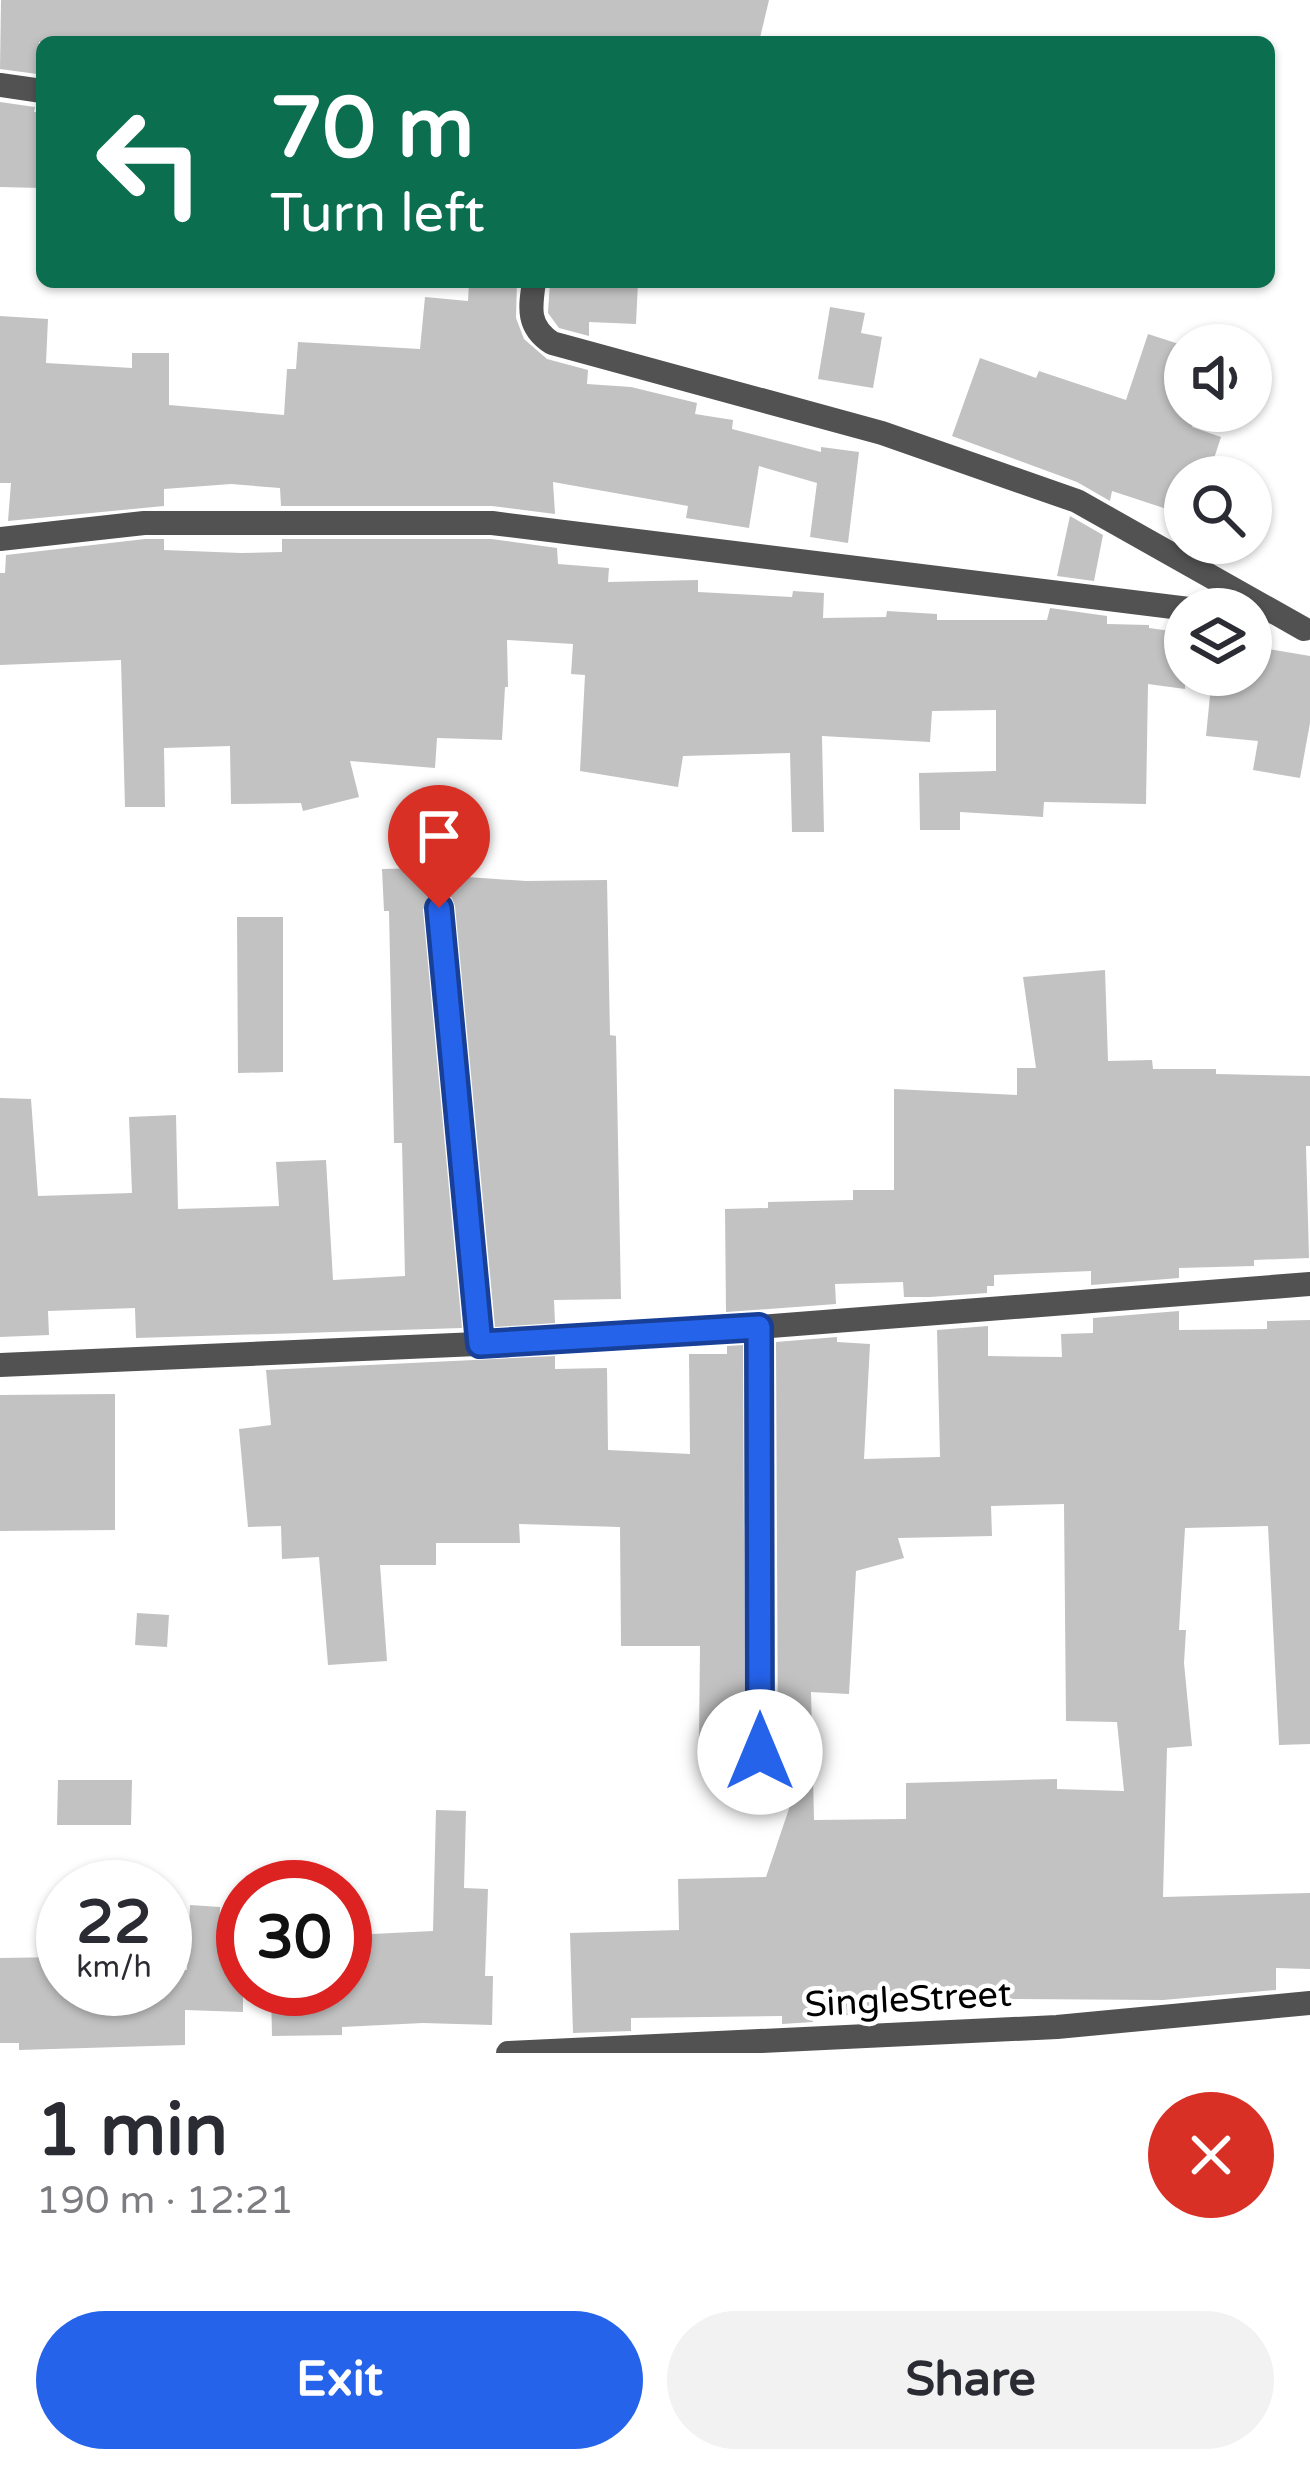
<!DOCTYPE html>
<html lang="en">
<head>
<meta charset="utf-8">
<style>
	body { margin:0; font-family:"Varela Round",sans-serif; background:#f2f2f3; color:#2b2b33; height:100vh; display:flex; flex-direction:column; font-size:45px; white-space:nowrap }
	* { box-sizing:border-box; margin:0 }
	p { font-size:39px; color:#7c7c81 }
	.icon { flex:none; width:66px; height:66px; fill:none; stroke:currentColor; stroke-width:2; stroke-linecap:round; stroke-linejoin:round }
	.map { position:relative; height:2053px; overflow:hidden }
	.sheet { display:flex; flex-direction:column; background:#fff; flex:1 }
	.sheet>* { flex:none }
	.banner { position:absolute; left:36px; top:36px; width:1239px; height:252px; border-radius:18px; box-shadow:0 3px 9px #0004; background:#0b6e4f; color:#fff; overflow:hidden }
	.controls { position:absolute; left:1164px; top:324px; display:grid; gap:24px }
	.controls a { display:grid; place-items:center; width:108px; height:108px; border-radius:50%; background:#fff; box-shadow:0 3px 9px #0004; font-size:60px }
	.speed { position:absolute; left:36px; top:1860px; display:flex; gap:24px; font-size:60px; font-weight:700; text-align:center }
	.speed>* { display:grid; place-content:center; width:156px; height:156px; border-radius:50%; background:#fff; box-shadow:0 3px 9px #0004; line-height:1 }
	.speed small { font-size:30px; font-weight:400 }
	.speed .limit { border:18px solid #d22; background:#fff; color:#111 }
	.pin { position:absolute; display:grid; place-items:center; width:102px; height:102px; color:#fff; margin:-123px -51px; border-radius:50% 50% 50% 0; rotate:-45deg; box-shadow:0 0 12px #0007 }
	.pin .icon { rotate:45deg }
	.me { position:absolute; width:132px; margin:-66px; rotate:0deg; stroke-linejoin:round; filter:drop-shadow(0 0 9px #0008) }
	.turn { display:flex; align-items:center; gap:42px; height:252px; padding:0 36px; font-size:54px }
	.turn .icon { width:156px; height:156px; stroke-width:2.5 }
	.turn b { display:block; font-size:84px; line-height:102px }
	.round { display:grid; place-items:center; flex:none; width:126px; height:126px; border-radius:63px; background:#f2f2f3 }
	.summary { display:flex; align-items:center; justify-content:space-between; height:204px; padding:0 36px }
	h1 { font-size:72px; font-weight:800; line-height:90px }
	.cta { display:flex; gap:24px; margin-top:auto; padding:24px 36px }
	.cta a { flex:1; height:138px; border-radius:72px; background:#2563eb; color:#fff; font-size:48px; font-weight:800; line-height:138px; text-align:center }
	.cta a+a { background:#f2f2f3; color:#2b2b33 }
	.map>svg:first-child { display:block }
	.building { fill:#c2c2c2; fill-rule:evenodd }
	.lines { fill:none; stroke-linecap:round; stroke-linejoin:round }
	.minor { stroke:#525252; stroke-width:24 }
	.route-casing { stroke:#184099; stroke-width:30 }
	.route { stroke:#2563eb; stroke-width:21 }
	.labels { text-anchor:middle; stroke-width:9; stroke-linejoin:round; paint-order:stroke }
	.street-label { font-size:36px; fill:#000; stroke:#fff }
</style>
</head>
<body>
<div class="map">
<svg width="1310" height="2053" viewBox="0 0 1310 2053">
	<rect width="100%" height="100%" fill="#fff"/>
	<!-- building -->
	<path class="building" d="M 1,0 L 769,0 L 759,42 L 39,42 L 37,74 L 0,69 Z
		M 0,102 L 35,107 L 34,112 L 42,112 L 42,188 L 0,187 Z
		M 469,282 L 517,282 L 516,318 L 524,339 L 547,359 L 588,370 L 587,384 L 631,387 L 697,403 L 695,414 L 733,420 L 732,429 L 821,452 L 821,447 L 859,452 L 848,543 L 810,537 L 817,483 L 759,466 L 749,528 L 686,518 L 688,506 L 553,482 L 555,514 L 492,506 L 281,506 L 280,488 L 231,484 L 164,489 L 164,506 L 8,521 L 11,483 L 0,483 L 0,316 L 48,319 L 46,363 L 132,368 L 132,353 L 169,353 L 169,405 L 284,415 L 287,369 L 296,369 L 298,342 L 420,349 L 425,297 L 468,301 Z
		M 550,282 L 638,282 L 636,324 L 589,322 L 589,336 L 559,328 L 548,313 Z
		M 830,307 L 865,313 L 861,333 L 882,337 L 873,388 L 818,379 Z
		M 1148,334 L 1185,346 L 1185,411 L 1197,411 L 1192,427 L 1221,437 L 1208,477 L 1185,477 L 1185,515 L 1112,491 L 1110,501 L 1077,482 L 952,436 L 980,358 L 1036,378 L 1039,371 L 1126,400 Z
		M 1070,516 L 1103,535 L 1094,581 L 1057,576 Z
		M 145,539 L 164,539 L 164,550 L 241,553 L 282,552 L 282,539 L 491,539 L 557,548 L 558,564 L 609,568 L 608,582 L 698,580 L 698,592 L 792,597 L 793,591 L 824,593 L 823,618 L 886,617 L 887,611 L 937,614 L 937,620 L 1047,620 L 1050,608 L 1107,616 L 1107,624 L 1149,625 L 1149,628 L 1185,633 L 1185,689 L 1148,684 L 1146,804 L 1044,802 L 1043,817 L 960,812 L 960,830 L 920,830 L 919,773 L 996,771 L 996,710 L 932,711 L 930,742 L 822,736 L 824,832 L 792,832 L 790,753 L 683,756 L 678,787 L 580,771 L 585,675 L 571,674 L 573,644 L 507,640 L 508,687 L 505,687 L 502,740 L 437,738 L 435,768 L 350,761 L 359,797 L 303,811 L 301,803 L 231,804 L 230,746 L 164,748 L 165,807 L 125,807 L 121,660 L 0,665 L 0,573 L 5,573 L 6,555 Z
		M 1251,646 L 1310,656 L 1310,723 L 1300,778 L 1253,770 L 1258,741 L 1206,736 L 1212,675 L 1251,675 Z
		M 424,868 L 425,874 L 526,881 L 607,880 L 610,1035 L 616,1036 L 621,1299 L 554,1300 L 555,1323 L 495,1327 L 455,906 L 452,898 L 439,892 L 429,895 L 423,910 L 462,1328 L 136,1338 L 135,1308 L 48,1311 L 49,1335 L 0,1337 L 0,1098 L 31,1099 L 38,1196 L 132,1193 L 129,1117 L 176,1115 L 178,1209 L 279,1206 L 276,1162 L 326,1160 L 333,1280 L 405,1276 L 402,1143 L 394,1143 L 389,911 L 384,911 L 382,869 Z
		M 237,917 L 283,917 L 283,1072 L 238,1073 Z
		M 1105,970 L 1108,1061 L 1152,1060 L 1153,1069 L 1216,1069 L 1216,1074 L 1310,1076 L 1310,1146 L 1306,1146 L 1309,1258 L 1254,1260 L 1254,1266 L 1179,1268 L 1179,1278 L 1091,1285 L 1091,1271 L 994,1275 L 994,1286 L 987,1286 L 987,1293 L 930,1297 L 904,1297 L 903,1282 L 835,1284 L 836,1304 L 726,1312 L 725,1209 L 768,1208 L 768,1202 L 853,1200 L 853,1190 L 894,1190 L 894,1089 L 1017,1095 L 1017,1068 L 1036,1068 L 1023,977 Z
		M 1179,1311 L 1179,1330 L 1267,1329 L 1267,1321 L 1310,1320 L 1310,1744 L 1279,1745 L 1268,1526 L 1185,1528 L 1179,1630 L 1186,1630 L 1184,1663 L 1192,1746 L 1167,1748 L 1163,1897 L 1310,1893 L 1310,1969 L 1276,1968 L 1276,1990 L 1163,2000 L 1009,1999 L 1009,1992 L 906,1994 L 907,2010 L 813,2018 L 813,2022 L 782,2024 L 782,2016 L 631,2018 L 631,2031 L 573,2033 L 570,1933 L 679,1930 L 678,1879 L 766,1877 L 801,1773 L 703,1772 L 703,1738 L 699,1738 L 700,1646 L 621,1646 L 620,1527 L 519,1524 L 520,1543 L 436,1543 L 436,1565 L 380,1565 L 387,1661 L 328,1665 L 319,1557 L 282,1559 L 281,1526 L 248,1527 L 239,1429 L 271,1425 L 266,1370 L 555,1356 L 555,1369 L 607,1368 L 608,1450 L 690,1454 L 689,1354 L 727,1354 L 727,1346 L 743,1345 L 745,1752 L 752,1766 L 762,1768 L 775,1761 L 778,1752 L 776,1342 L 837,1337 L 837,1342 L 870,1344 L 864,1459 L 940,1457 L 937,1330 L 988,1326 L 988,1356 L 1062,1357 L 1061,1334 L 1093,1333 L 1093,1318 ZM 1064,1504 L 1066,1721 L 1117,1722 L 1124,1791 L 1057,1789 L 1057,1779 L 906,1783 L 906,1819 L 814,1820 L 811,1692 L 849,1694 L 856,1571 L 904,1558 L 898,1538 L 992,1536 L 991,1506 Z
		M 115,1394 L 115,1530 L 0,1531 L 0,1395 Z
		M 137,1613 L 169,1615 L 167,1647 L 135,1645 Z
		M 58,1780 L 132,1780 L 131,1825 L 57,1825 Z
		M 436,1810 L 466,1811 L 464,1888 L 488,1889 L 485,1976 L 493,1976 L 492,2025 L 423,2023 L 342,2027 L 342,2035 L 272,2036 L 271,1989 L 347,1989 L 348,1970 L 353,1971 L 352,1935 L 433,1931 Z
		M 190,1905 L 220,1907 L 219,1935 L 243,1936 L 243,2012 L 185,2010 L 185,2045 L 19,2050 L 19,2043 L 0,2043 L 0,1958 L 63,1957 L 63,1989 L 165,1989 L 165,1970 L 187,1970 Z"/>
	<g class="lines">
		<!-- minor -->
		<path class="minor" d="M 0,85 L 42,91
			M 534,282 C 530,308 527,327 552,343 L 882,433 L 1077,501 L 1304,629
			M 0,539 L 144,523 L 492,523 L 1189,609
			M 439,908 L 480,1344
			M 759,1327 L 761,1752
			M 0,1365 L 500,1343 L 759,1327 L 1310,1284
			M 508,2053 L 1057,2027 L 1310,2003"/>
	</g>
	<g class="lines">
		<!-- route casing -->
		<g class="route-casing">
			<path id="route" d="M 439,908 L 480,1344 L 759,1327 L 760,1752"/>
		</g>
		<!-- route -->
		<use href="#route" class="route"/>
	</g>
	<g class="labels">
		<!-- street labels -->
		<g class="street-label">
			<text transform="translate(908 1998) rotate(-3)" y="13">SingleStreet</text>
		</g>
	</g>
</svg>
<div class="controls">
<a><svg class="icon" aria-label="sound" viewBox="0 0 24 24"><path d="M4 9h4l5-4v14l-5-4H4zM17 9q2 3 0 6"/></svg></a>
<a><svg class="icon" aria-label="search" viewBox="0 0 24 24"><circle cx="10" cy="10" r="6"/><path d="M15 15l6 6"/></svg></a>
<a><svg class="icon" aria-label="layers" viewBox="0 0 24 24"><path d="M12 4l9 5-9 5-9-5zM3 14l9 5 9-5"/></svg></a>
</div>
<div class="speed"><div>22<small>km/h</small></div><div class="limit">30</div></div>
<div class="pin" style="left:439px;top:908px;background:#d93025"><svg class="icon" aria-label="arrive" viewBox="0 0 24 24"><path d="M6 21V4h12l-3 4 3 4H6"/></svg></div>
<svg class="me" style="left:760px;top:1752px" viewBox="-20 -20 40 40"><circle r="19" fill="#fff"/><path d="M0-13L10 11 0 6-10 11z" fill="#2563eb"/></svg>
<div class="banner">
<div class="turn"><svg class="icon" aria-label="left" viewBox="0 0 24 24"><path d="M17 20v-9H6M10 6l-5 5 5 5"/></svg><div><b>70 m</b>Turn left</div></div>
</div>
</div>
<section class="sheet">
<div class="summary"><div><h1>1 min</h1><p>190 m · 12:21</p></div><a class="round" style="background:#d93025;color:#fff"><svg class="icon" aria-label="close" viewBox="0 0 24 24"><path d="M6 6l12 12M18 6L6 18"/></svg></a></div>
<div class="cta"><a>Exit</a><a>Share</a></div>
</section>
</body>
</html>
